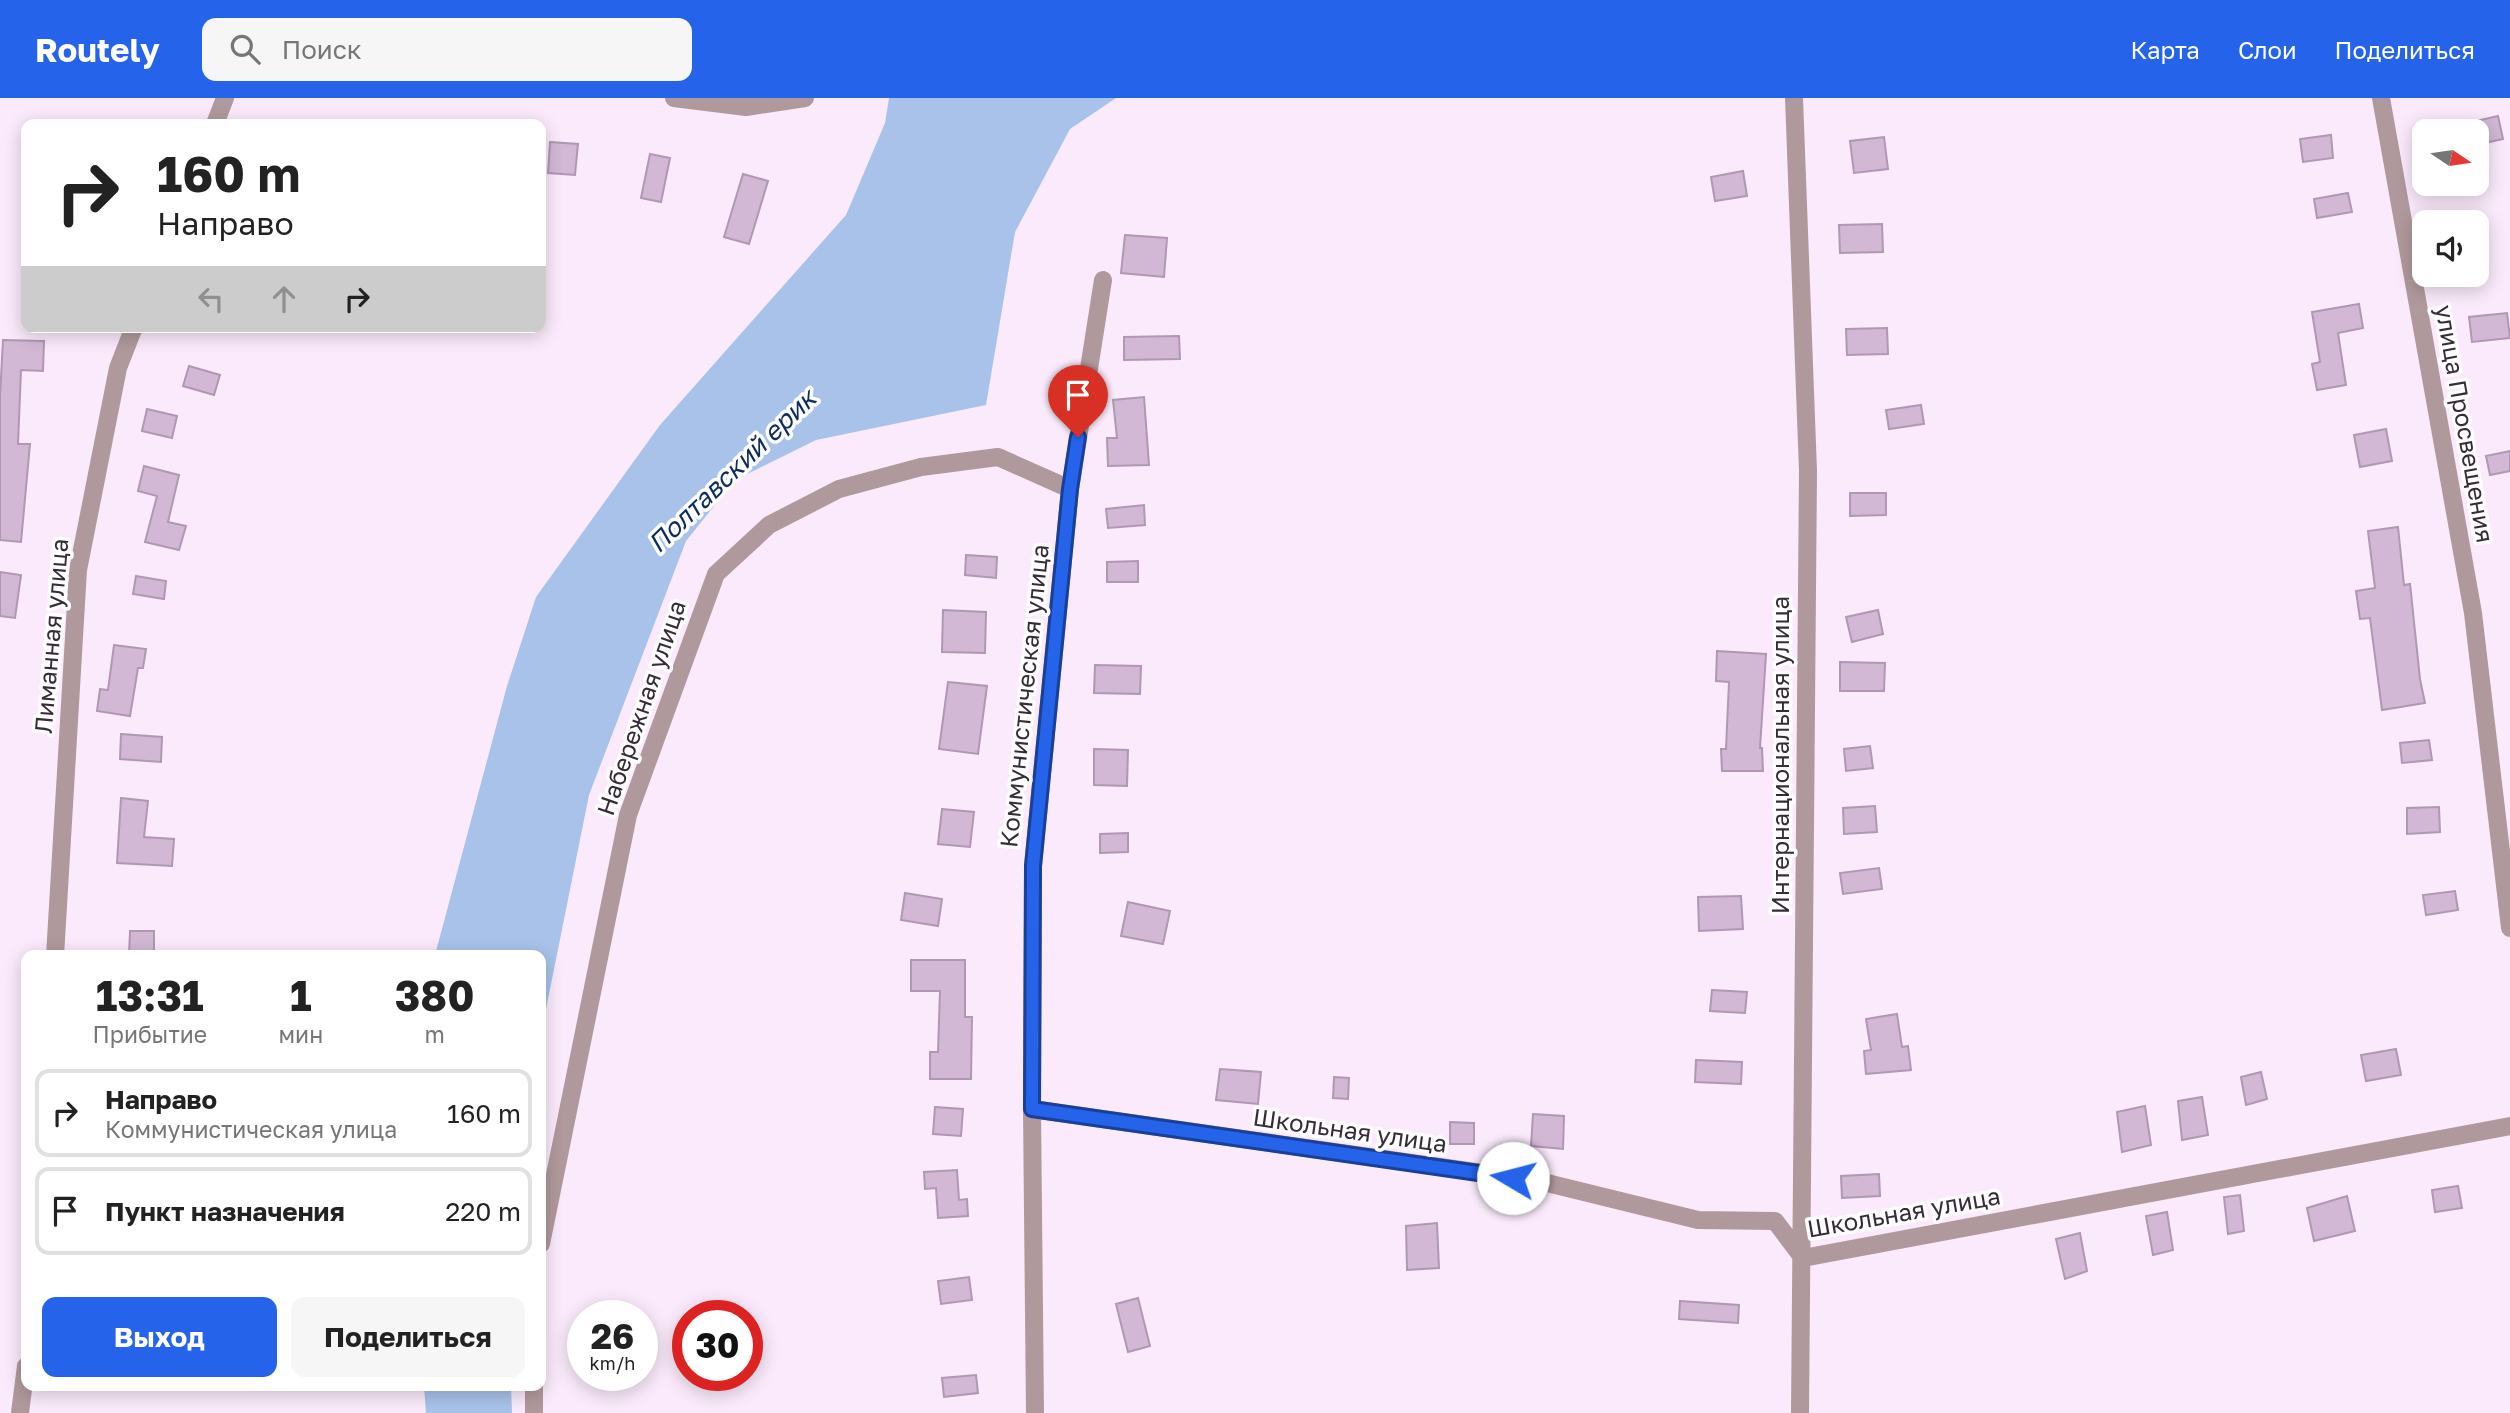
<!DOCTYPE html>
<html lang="ru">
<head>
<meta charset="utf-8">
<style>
	body { margin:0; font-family:"Golos Text",sans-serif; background:#f6f6f6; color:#222; height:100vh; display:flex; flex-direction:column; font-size:26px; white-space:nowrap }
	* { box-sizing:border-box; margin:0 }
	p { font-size:23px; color:#767676 }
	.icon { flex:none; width:38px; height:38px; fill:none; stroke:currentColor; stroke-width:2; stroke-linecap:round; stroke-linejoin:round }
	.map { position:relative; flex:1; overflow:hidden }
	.panel { position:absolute; left:21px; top:852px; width:525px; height:441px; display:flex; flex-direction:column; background:#fff; border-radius:14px; box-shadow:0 4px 18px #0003 }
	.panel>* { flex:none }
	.top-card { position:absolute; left:21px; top:21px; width:525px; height:214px; border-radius:14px; box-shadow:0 4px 18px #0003; background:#fff; color:#222; overflow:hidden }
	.needle { width:46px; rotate:103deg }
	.tools { position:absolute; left:2412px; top:21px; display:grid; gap:14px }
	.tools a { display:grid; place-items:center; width:77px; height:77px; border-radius:14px; background:#fff; box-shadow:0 4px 18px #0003; font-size:35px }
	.speed { position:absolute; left:567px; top:1202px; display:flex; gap:14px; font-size:35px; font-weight:700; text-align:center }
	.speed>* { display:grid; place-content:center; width:91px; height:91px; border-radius:50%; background:#fff; box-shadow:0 4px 18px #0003; line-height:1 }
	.speed small { font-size:18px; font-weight:400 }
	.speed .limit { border:10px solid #d22; background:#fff; color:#111 }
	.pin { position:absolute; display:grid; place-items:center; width:60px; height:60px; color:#fff; margin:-72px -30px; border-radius:50% 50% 50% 0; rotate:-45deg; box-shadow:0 0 7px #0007 }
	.pin .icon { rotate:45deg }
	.me { position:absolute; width:77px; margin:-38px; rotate:278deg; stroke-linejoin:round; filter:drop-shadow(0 0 5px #0008) }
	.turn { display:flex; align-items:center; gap:24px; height:147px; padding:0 21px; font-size:32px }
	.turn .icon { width:91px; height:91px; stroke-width:2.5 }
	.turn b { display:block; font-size:49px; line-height:60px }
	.lanes { display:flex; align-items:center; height:66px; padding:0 21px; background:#0003; justify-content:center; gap:35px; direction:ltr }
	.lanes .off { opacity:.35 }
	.eta { display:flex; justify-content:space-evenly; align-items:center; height:119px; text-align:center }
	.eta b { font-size:42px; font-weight:700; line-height:49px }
	.action { display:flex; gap:14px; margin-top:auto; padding:14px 21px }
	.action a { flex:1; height:80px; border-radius:14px; background:#2563eb; color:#fff; font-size:28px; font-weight:700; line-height:80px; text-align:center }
	.action a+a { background:#f6f6f6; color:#222 }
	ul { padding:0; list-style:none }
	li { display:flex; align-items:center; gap:21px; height:88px; margin:0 14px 10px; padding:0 7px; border:4px solid #e0e0e0; border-radius:14px }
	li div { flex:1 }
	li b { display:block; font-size:26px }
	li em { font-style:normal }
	header { display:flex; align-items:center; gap:42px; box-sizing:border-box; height:98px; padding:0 35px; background:#2563eb; color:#fff }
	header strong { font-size:33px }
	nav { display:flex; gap:38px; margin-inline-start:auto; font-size:24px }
	.search { width:490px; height:63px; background:#f6f6f6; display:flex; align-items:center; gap:18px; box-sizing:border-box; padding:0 24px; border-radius:14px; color:#767676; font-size:26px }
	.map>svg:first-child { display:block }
	.water { fill:#a8c2e9 }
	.building { fill:#d2b8d5; stroke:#b097b3; stroke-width:2 }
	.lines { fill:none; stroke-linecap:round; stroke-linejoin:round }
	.street { stroke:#b0999c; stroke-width:18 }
	.route-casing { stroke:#184099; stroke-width:18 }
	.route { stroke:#2563eb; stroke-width:12 }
	.labels { text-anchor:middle; stroke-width:7; stroke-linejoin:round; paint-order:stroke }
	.street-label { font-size:24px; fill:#362c37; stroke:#fdfdfd }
	.water-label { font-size:26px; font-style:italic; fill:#0c2d5c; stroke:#fdfdfd }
</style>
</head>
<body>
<header>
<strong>Routely</strong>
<div class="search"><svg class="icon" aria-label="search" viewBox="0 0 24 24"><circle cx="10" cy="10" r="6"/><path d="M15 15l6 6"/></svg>Поиск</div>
<nav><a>Карта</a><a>Слои</a><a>Поделиться</a></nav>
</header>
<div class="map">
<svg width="2510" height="1315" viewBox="0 0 2510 1315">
	<rect width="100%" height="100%" fill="#faeafb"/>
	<!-- water -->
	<path class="water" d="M 889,0 L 1116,0 L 1070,31 L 1015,134 L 986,307 L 816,342 L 735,382 L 686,443 L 589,697 L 541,936 L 541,858 L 435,857 L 507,588 L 536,499 L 660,327 L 846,117 L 885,25 Z
		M 424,1288 L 511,1288 L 512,1315 L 426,1315 Z"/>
	<!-- building -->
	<path class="building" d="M 2498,18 L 2503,41 L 2476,47 L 2476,23 Z
		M 2331,37 L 2333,60 L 2303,64 L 2300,41 Z
		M 1884,39 L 1888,71 L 1854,75 L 1850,43 Z
		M 550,44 L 578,46 L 575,77 L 548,75 Z
		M 650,56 L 670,60 L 661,104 L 641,100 Z
		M 1743,73 L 1747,98 L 1715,103 L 1711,79 Z
		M 743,76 L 768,83 L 749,146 L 724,139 Z
		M 2348,95 L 2352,114 L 2317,120 L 2314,101 Z
		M 1882,126 L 1883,154 L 1840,155 L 1839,127 Z
		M 1125,137 L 1167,140 L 1164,179 L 1121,175 Z
		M 2359,206 L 2363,230 L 2338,235 L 2346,287 L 2317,292 L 2312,266 L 2320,264 L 2312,214 Z
		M 2507,215 L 2510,240 L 2472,244 L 2469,219 Z
		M 1887,230 L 1888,256 L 1847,257 L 1846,231 Z
		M 1179,238 L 1180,261 L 1124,262 L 1124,239 Z
		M 3,242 L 44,243 L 43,273 L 21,272 L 18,346 L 30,346 L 21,444 L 0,442 L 0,298 Z
		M 189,268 L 220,277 L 214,297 L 183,288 Z
		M 1144,299 L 1149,367 L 1108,368 L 1107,340 L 1117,340 L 1113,302 Z
		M 1921,307 L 1924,326 L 1889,331 L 1886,312 Z
		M 147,311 L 177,318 L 172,340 L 142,333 Z
		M 2386,331 L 2392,363 L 2360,369 L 2354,337 Z
		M 2510,353 L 2510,373 L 2490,377 L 2486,358 Z
		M 144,368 L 179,377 L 168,424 L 186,428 L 179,452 L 145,444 L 157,398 L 138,393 Z
		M 1850,395 L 1886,395 L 1886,417 L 1850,418 Z
		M 1144,407 L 1145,427 L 1108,430 L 1106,411 Z
		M 2398,429 L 2404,487 L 2410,486 L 2420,581 L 2425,605 L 2382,612 L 2370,520 L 2360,521 L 2356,493 L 2375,490 L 2368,433 Z
		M 966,457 L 997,459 L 996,480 L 965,477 Z
		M 1138,463 L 1138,484 L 1107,484 L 1107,464 Z
		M 0,474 L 21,477 L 15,520 L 0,518 Z
		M 136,478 L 166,483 L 164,501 L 133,496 Z
		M 943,512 L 986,514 L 985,555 L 942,554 Z
		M 1878,512 L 1883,536 L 1852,544 L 1846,519 Z
		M 114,547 L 146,551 L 143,570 L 138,570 L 130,618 L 97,613 L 100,591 L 108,592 Z
		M 1717,553 L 1766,556 L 1760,650 L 1762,650 L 1763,673 L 1722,673 L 1721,651 L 1726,651 L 1729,584 L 1716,583 Z
		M 1840,564 L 1885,565 L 1884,593 L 1840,593 Z
		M 1095,567 L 1141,568 L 1140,596 L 1094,595 Z
		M 948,584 L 987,588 L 978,656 L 939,651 Z
		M 121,636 L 162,639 L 161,664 L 120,661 Z
		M 2429,642 L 2432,662 L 2402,665 L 2400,645 Z
		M 1870,648 L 1873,670 L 1846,673 L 1844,651 Z
		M 1094,651 L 1128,652 L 1127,688 L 1094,687 Z
		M 121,700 L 148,703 L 144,739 L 174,741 L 172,768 L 117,765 Z
		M 1875,708 L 1877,734 L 1844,736 L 1843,710 Z
		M 2439,709 L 2440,734 L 2407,736 L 2407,710 Z
		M 942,711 L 974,714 L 970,749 L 938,746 Z
		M 1128,735 L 1128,754 L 1100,755 L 1100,736 Z
		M 1879,770 L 1882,791 L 1843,796 L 1840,775 Z
		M 2455,793 L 2458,812 L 2426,817 L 2423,797 Z
		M 905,795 L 942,801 L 938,828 L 901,822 Z
		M 1741,798 L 1743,831 L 1699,833 L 1698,799 Z
		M 1128,804 L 1170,813 L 1163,846 L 1121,838 Z
		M 130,833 L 154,833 L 154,858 L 129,858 Z
		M 911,862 L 965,862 L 965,919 L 972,919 L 971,981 L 930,981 L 930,954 L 938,954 L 940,893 L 911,893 Z
		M 1712,892 L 1747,894 L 1745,915 L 1710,913 Z
		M 1897,916 L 1902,949 L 1908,948 L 1911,972 L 1866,976 L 1864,953 L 1871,952 L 1866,921 Z
		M 2396,951 L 2401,977 L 2366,983 L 2361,957 Z
		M 1696,962 L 1742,964 L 1741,986 L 1695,984 Z
		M 1220,971 L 1261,974 L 1258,1006 L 1216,1002 Z
		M 2261,974 L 2267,1001 L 2246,1007 L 2241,979 Z
		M 1334,979 L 1349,980 L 1348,1001 L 1333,1000 Z
		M 2202,999 L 2208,1037 L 2182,1042 L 2178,1003 Z
		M 2145,1008 L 2151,1047 L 2122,1054 L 2117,1014 Z
		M 935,1009 L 963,1011 L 961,1038 L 933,1036 Z
		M 1533,1016 L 1564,1018 L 1563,1051 L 1531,1048 Z
		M 1450,1024 L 1474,1025 L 1474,1046 L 1450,1046 Z
		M 957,1072 L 959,1102 L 967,1101 L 968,1118 L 938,1120 L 936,1090 L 925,1091 L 924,1074 Z
		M 1879,1076 L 1880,1098 L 1842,1100 L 1841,1078 Z
		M 2458,1088 L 2462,1110 L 2435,1114 L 2432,1092 Z
		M 2240,1097 L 2244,1133 L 2228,1136 L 2224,1099 Z
		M 2347,1098 L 2355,1133 L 2314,1143 L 2307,1110 Z
		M 2167,1114 L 2173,1152 L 2153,1157 L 2146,1118 Z
		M 1437,1125 L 1439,1170 L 1407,1172 L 1406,1128 Z
		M 2080,1135 L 2087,1173 L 2065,1181 L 2056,1141 Z
		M 969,1179 L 972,1202 L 941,1206 L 938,1183 Z
		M 1138,1200 L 1150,1248 L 1128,1254 L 1116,1206 Z
		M 1680,1203 L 1739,1207 L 1738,1225 L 1679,1221 Z
		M 976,1277 L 978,1295 L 944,1299 L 942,1280 Z"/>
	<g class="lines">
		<!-- street -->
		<path class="street" d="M 674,0 L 746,9 L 805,0
			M 1794,0 L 1808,373 L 1800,1315
			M 2381,0 L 2473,515 L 2510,830
			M 215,26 L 225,0
			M 55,858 L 78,472 L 118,270 L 134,229
			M 1032,1011 L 1539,1083 L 1698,1122 L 1775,1123 L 1803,1160 L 2510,1028
			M 541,1146 L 628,717 L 716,476 L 769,427 L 839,391 L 921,369 L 998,359 L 1070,391
			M 20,1315 L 26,1268
			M 534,1315 L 534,1288
			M 1035,1315 L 1032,1011 L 1033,768 L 1070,391 L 1103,182"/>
	</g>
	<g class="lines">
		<!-- route casing -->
		<g class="route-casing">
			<path id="route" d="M 1078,339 L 1070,391 L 1033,768 L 1032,1011 L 1513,1080"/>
		</g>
		<!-- route -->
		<use href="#route" class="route"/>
	</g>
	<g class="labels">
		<!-- street labels -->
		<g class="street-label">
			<text transform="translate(2464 326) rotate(80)" y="8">улица Просвещения</text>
			<text transform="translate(52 538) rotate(-85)" y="8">Лиманная улица</text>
			<text transform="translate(1025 598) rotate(-84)" y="8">Коммунистическая улица</text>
			<text transform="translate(642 610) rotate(-71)" y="8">Набережная улица</text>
			<text transform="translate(1781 657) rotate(-90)" y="8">Интернациональная улица</text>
			<text transform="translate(1350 1033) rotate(8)" y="8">Школьная улица</text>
			<text transform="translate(1904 1115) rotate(-10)" y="8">Школьная улица</text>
		</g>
		<!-- water labels -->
		<g class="water-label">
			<text transform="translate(732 373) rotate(-44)" y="9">Полтавский ерик</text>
		</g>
	</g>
</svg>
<div class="tools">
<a><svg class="needle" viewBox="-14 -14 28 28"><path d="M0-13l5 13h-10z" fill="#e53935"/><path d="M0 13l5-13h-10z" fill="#767676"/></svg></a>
<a><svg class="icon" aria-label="sound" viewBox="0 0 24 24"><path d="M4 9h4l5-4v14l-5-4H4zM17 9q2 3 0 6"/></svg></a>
</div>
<div class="speed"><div>26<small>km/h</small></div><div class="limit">30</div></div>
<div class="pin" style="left:1078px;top:339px;background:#d93025"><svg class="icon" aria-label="arrive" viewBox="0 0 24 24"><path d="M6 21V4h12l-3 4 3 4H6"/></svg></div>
<svg class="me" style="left:1513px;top:1080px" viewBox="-20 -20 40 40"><circle r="19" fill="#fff"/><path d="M0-13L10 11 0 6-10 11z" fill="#2563eb"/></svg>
<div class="top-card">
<div class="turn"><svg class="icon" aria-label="right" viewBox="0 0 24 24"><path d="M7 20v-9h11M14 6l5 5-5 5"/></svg><div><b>160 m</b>Направо</div></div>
<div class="lanes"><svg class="icon off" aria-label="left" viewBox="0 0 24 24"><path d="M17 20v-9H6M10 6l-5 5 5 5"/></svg><svg class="icon off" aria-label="ahead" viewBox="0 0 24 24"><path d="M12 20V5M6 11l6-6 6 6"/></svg><svg class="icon" aria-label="right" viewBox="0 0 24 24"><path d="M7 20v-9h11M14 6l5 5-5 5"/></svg></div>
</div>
<section class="panel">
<div class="eta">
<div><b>13:31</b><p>Прибытие</p></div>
<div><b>1</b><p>мин</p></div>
<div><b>380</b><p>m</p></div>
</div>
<ul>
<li><svg class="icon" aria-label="right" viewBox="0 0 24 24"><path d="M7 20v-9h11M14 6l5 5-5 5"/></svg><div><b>Направо</b><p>Коммунистическая улица</p></div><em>160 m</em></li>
<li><svg class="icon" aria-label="arrive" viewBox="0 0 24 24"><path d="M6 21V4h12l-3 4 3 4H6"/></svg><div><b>Пункт назначения</b></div><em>220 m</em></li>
</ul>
<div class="action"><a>Выход</a><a>Поделиться</a></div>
</section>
</div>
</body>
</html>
